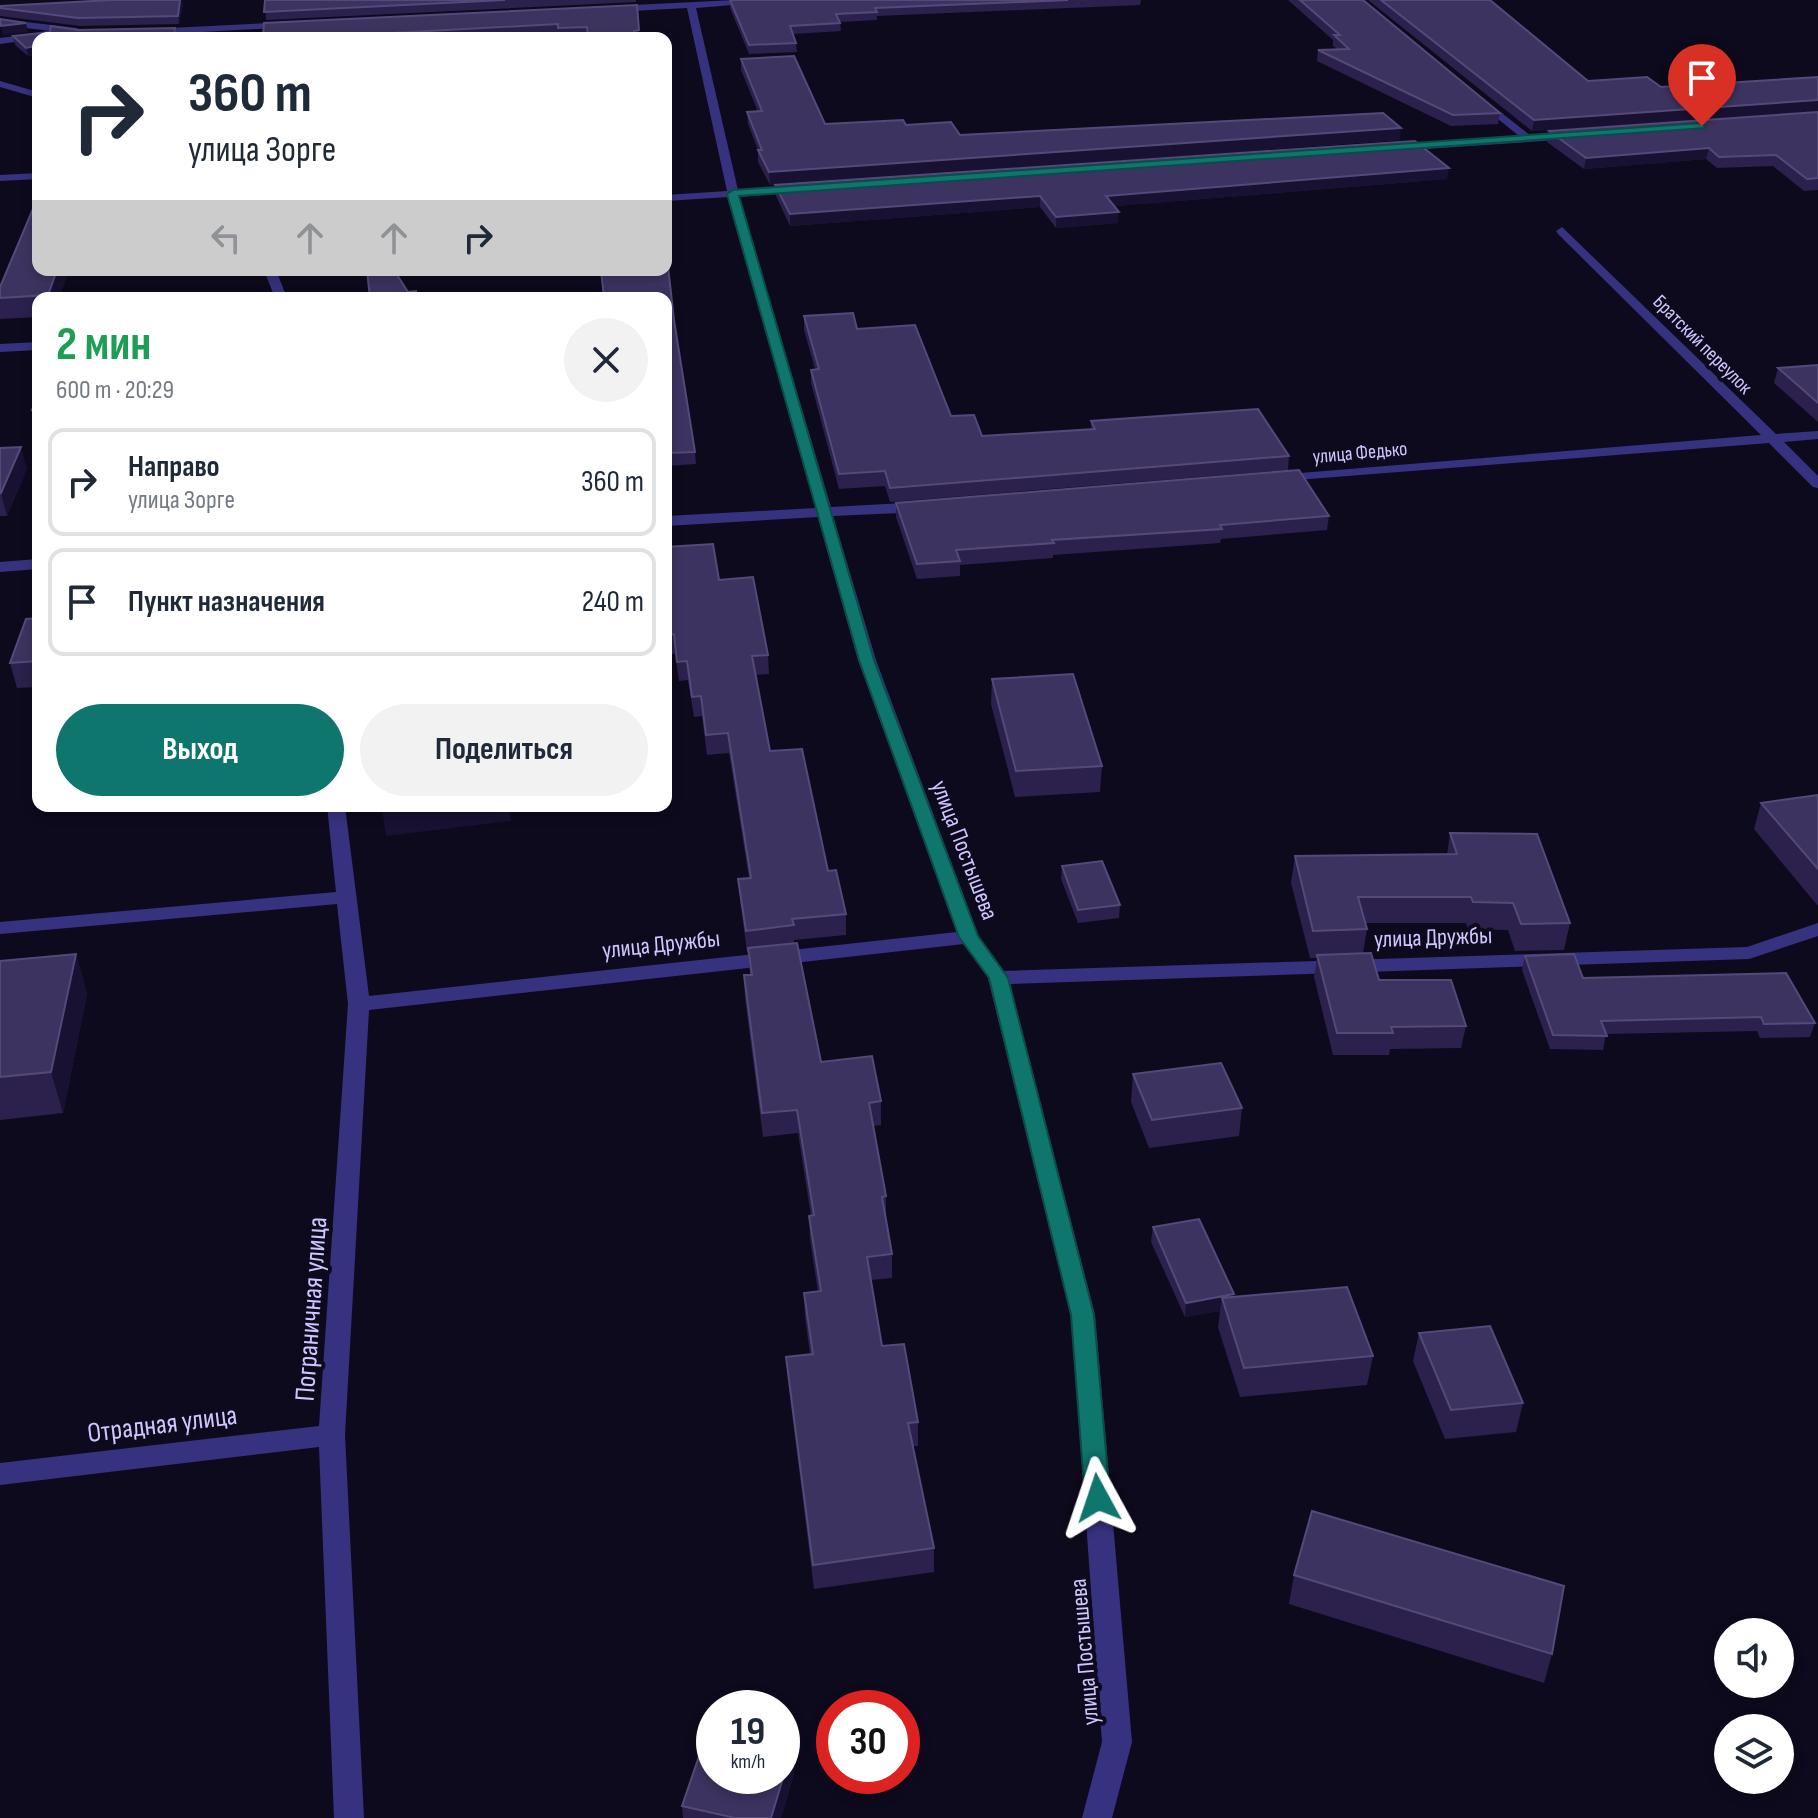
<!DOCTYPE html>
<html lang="ru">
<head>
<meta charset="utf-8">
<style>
	body { margin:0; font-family:"Sofia Sans Condensed",sans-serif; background:#f2f2f3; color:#1f2937; height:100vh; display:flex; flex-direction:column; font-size:30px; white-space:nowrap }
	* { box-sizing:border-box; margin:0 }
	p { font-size:26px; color:#747a83 }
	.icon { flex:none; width:44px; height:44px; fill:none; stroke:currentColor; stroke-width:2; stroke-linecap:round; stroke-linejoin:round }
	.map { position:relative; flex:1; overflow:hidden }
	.sheet { position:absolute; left:32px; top:292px; width:640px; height:520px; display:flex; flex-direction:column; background:#fff; border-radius:16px; box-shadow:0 4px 12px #0003 }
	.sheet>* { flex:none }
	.top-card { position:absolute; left:32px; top:32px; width:640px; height:244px; border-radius:16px; box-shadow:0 4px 12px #0003; background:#fff; color:#1f2937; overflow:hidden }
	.controls { position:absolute; left:1714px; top:1618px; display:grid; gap:16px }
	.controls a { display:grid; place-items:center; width:80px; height:80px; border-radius:50%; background:#fff; box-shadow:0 4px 12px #0003; font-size:40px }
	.speed { position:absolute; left:696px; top:1690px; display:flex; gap:16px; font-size:40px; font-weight:700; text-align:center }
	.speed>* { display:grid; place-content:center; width:104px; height:104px; border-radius:50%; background:#fff; box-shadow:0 4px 12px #0003; line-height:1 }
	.speed small { font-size:20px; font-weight:400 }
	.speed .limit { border:12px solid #d22; background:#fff; color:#111 }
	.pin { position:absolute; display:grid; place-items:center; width:68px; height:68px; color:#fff; margin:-82px -34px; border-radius:50% 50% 50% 0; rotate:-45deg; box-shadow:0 0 8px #0007 }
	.pin .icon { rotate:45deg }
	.me { position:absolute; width:88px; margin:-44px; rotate:355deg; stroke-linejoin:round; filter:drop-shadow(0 0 6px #0008) }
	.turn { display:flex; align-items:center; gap:28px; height:168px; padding:0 24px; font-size:36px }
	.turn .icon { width:104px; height:104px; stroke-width:2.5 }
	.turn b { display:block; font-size:56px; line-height:68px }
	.lanes { display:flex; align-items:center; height:76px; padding:0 24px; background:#0003; justify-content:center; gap:40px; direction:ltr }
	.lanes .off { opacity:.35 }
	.round { display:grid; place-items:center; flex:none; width:84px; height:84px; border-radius:42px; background:#f2f2f3 }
	.overview { display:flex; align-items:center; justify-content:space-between; height:136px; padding:0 24px }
	h1 { font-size:48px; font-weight:700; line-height:60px; color:#1e9e55 }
	.action { display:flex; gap:16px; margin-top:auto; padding:16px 24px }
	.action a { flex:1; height:92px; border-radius:48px; background:#0f766e; color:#fff; font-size:32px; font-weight:700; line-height:92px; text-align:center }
	.action a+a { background:#f2f2f3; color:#1f2937 }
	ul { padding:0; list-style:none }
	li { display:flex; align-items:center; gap:24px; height:108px; margin:0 16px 12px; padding:0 8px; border:4px solid #e0e1e3; border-radius:16px }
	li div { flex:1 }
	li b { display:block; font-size:30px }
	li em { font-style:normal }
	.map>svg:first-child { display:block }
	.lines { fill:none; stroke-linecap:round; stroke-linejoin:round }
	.minor { fill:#37327f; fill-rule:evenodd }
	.wall { fill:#2b214c }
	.shaded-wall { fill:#181131 }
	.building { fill:#3d3360; stroke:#544a79; stroke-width:2 }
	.route { fill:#0f766e; stroke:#0a4d48; stroke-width:2 }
	.labels { text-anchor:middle; stroke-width:8; stroke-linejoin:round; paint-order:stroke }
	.far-street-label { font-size:20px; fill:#cfc6ff; stroke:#0e0a1d }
	.street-label { font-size:24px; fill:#cfc6ff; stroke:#0e0a1d }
	.near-street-label { font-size:28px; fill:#cfc6ff; stroke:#0e0a1d }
</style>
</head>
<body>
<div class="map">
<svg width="1818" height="1818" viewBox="0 0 1818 1818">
	<rect width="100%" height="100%" fill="#0e0a1d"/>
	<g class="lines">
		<!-- minor -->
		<path class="minor" d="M 735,0 L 794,0 L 696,8 L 738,190 L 802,186 L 808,189 L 802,192 L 739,197 L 831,507 L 922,502 L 930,507 L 922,512 L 833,516 L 876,660 L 979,937 L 1004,971 L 1747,947 L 1818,923 L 1818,936 L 1749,959 L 1010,984 L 1095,1315 L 1132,1742 L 1112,1818 L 1082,1818 L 1102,1742 L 1071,1315 L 988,978 L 964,944 L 369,1010 L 345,1435 L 364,1818 L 334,1818 L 319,1447 L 0,1485 L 0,1463 L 319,1426 L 348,1004 L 337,904 L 0,934 L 0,922 L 336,892 L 327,806 L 345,806 L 369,996 L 957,932 L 858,660 L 818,517 L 666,526 L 666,516 L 816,508 L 728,197 L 666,201 L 666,195 L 727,191 L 687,8 L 613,12 L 608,9 L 613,6 Z
			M 0,19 L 77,28 L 82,31 L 77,34 L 0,25 Z
			M 289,22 L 292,27 L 149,35 L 144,32 L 149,29 Z
			M 40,33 L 43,38 L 0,44 L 0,38 Z
			M 0,81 L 38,92 L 38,98 L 0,87 Z
			M 1480,96 L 1531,136 L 1572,133 L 1577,136 L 1572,139 L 1396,151 L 1391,148 L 1396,145 L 1519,136 L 1476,101 L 1476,97 Z
			M 38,173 L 38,179 L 0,181 L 0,175 Z
			M 1562,227 L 1776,434 L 1818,431 L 1818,439 L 1784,442 L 1818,476 L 1818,488 L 1813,487 L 1769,443 L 1271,482 L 1269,479 L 1276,475 L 1761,435 L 1558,234 L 1556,231 Z
			M 264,270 L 276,270 L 287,298 L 275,298 Z
			M 38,342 L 38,350 L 0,352 L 0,344 Z
			M 38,559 L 38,569 L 0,572 L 0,562 Z"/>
	</g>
	<!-- wall -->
	<path class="wall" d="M 265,0 L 636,0 L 636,2 L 266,20 Z
		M 730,0 L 1141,0 L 1140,5 L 877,16 L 877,20 L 840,22 L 841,31 L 793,34 L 796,43 L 797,52 L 749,54 L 730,8 Z
		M 1288,0 L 1363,0 L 1500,113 L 1498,124 L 1451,126 L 1317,61 L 1318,50 L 1337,49 L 1333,46 L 1333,40 Z
		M 1368,0 L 1490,0 L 1588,81 L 1661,87 L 1818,77 L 1818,111 L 1532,131 Z
		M 183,4 L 179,24 L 80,26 L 0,16 L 0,6 Z
		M 637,5 L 639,38 L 588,38 L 588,36 L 559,37 L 558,33 L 469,38 L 263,38 Z
		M 175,28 L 177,36 L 38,38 L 38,55 L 28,56 L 15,45 L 13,36 L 78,30 Z
		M 741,59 L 825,124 L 906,125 L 960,135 L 1400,140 L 770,185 L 758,162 L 758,150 L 748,124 L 747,112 L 758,112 L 741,70 Z
		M 1818,112 L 1818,190 L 1804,191 L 1773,166 L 1717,168 L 1706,159 L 1584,169 L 1547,142 L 1549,131 Z
		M 1447,179 L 1115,206 L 1118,223 L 1056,228 L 1040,207 L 790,226 L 776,196 L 775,185 Z
		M 38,270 L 69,270 L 59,298 L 38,298 L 38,317 L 0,319 L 0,287 Z
		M 666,298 L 674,320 L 695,452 L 696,464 L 666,466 Z
		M 804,316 L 857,329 L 951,416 L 982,436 L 1091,429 L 1091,421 L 1289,456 L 1288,470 L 890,502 L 885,486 L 839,489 L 811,383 L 811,370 L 815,369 L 804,330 Z
		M 1818,365 L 1818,422 L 1774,383 L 1778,368 Z
		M 38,393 L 38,432 L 32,410 Z
		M 0,448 L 27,469 L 7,516 L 0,516 Z
		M 896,503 L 1329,516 L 1327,530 L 1221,539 L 1220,543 L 1053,555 L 1053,558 L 960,565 L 960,576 L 917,579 L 896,517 Z
		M 666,547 L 719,580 L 768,655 L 769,674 L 755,675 L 770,751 L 828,871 L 846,914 L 846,935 L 794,940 L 794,943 L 821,1062 L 881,1101 L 881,1125 L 873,1126 L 886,1196 L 886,1220 L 892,1254 L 892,1278 L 871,1280 L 882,1346 L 918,1422 L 918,1446 L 913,1446 L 934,1548 L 934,1572 L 814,1589 L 788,1381 L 786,1357 L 810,1354 L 805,1317 L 804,1293 L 818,1292 L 810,1239 L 809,1216 L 811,1216 L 798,1133 L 763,1137 L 745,998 L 744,975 L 750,975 L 748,952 L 747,952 L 740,900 L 738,879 L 749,878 L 729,753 L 707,755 L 702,716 L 694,717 L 688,680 L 679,681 L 675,654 L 666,654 L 666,584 L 668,584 L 666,568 Z
		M 38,618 L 38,687 L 17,688 L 10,663 Z
		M 992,679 L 1102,766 L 1100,792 L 1015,797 L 991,704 Z
		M 1818,795 L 1818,906 L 1754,829 L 1761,803 Z
		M 1450,833 L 1570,923 L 1564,950 L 1515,951 L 1508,930 L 1468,929 L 1466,923 L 1366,923 L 1367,929 L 1363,953 L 1379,980 L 1466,1026 L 1461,1048 L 1390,1049 L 1389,1055 L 1333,1055 L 1314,977 L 1317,958 L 1310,958 L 1291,883 L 1295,856 L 1447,855 Z
		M 1062,866 L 1120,905 L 1119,918 L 1078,923 L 1061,879 Z
		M 76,954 L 87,994 L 63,1113 L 0,1120 L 0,961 Z
		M 1525,956 L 1583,978 L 1815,1023 L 1810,1037 L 1760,1038 L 1757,1031 L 1606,1034 L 1603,1050 L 1550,1049 L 1522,970 Z
		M 1133,1074 L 1242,1108 L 1239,1136 L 1149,1148 L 1131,1102 Z
		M 1153,1227 L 1234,1294 L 1234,1297 L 1373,1356 L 1367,1385 L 1240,1397 L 1218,1327 L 1220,1311 L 1185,1317 L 1151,1242 Z
		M 1419,1333 L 1523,1403 L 1516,1432 L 1445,1439 L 1413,1361 Z
		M 1294,1575 L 1552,1654 L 1544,1683 L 1289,1604 Z
		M 793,1745 L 794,1774 L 781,1818 L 683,1818 L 682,1806 Z"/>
	<!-- shaded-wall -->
	<path class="shaded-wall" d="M 180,0 L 182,0 L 183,4 L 179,24 L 178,16 Z
		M 26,23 L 28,32 L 3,35 L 1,26 Z
		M 35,46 L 37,55 L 28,56 L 26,48 Z
		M 1818,100 L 1818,111 L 1532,131 L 1534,120 Z
		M 1401,128 L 1400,140 L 770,185 L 769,172 Z
		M 1709,148 L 1706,159 L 1584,169 L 1586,158 Z
		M 1449,168 L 1447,179 L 1105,207 L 1106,196 Z
		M 1040,196 L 1040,207 L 790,226 L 790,214 Z
		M 1119,212 L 1118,223 L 1056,228 L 1056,217 Z
		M 57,270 L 69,270 L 59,298 L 49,298 L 48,295 Z
		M 21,447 L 27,469 L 7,516 L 1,493 Z
		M 411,806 L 509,806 L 511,821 L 386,836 L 382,810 Z
		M 76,954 L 87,994 L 63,1113 L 51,1072 Z
		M 1234,1294 L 1232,1309 L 1222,1298 L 1220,1311 L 1185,1317 L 1186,1303 Z
		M 793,1745 L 794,1774 L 781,1818 L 771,1818 Z"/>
	<!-- building -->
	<path class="building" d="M 111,0 L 180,0 L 178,16 L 78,18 L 0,8 L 0,6 Z
		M 265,0 L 505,0 L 264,12 Z
		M 730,0 L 1068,0 L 875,8 L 877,12 L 836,14 L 840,23 L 790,26 L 796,43 L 749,45 Z
		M 1300,0 L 1363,0 L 1500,113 L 1453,115 L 1318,50 L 1349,49 L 1334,35 L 1340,35 Z
		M 1381,0 L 1490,0 L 1588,81 L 1647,77 L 1661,87 L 1818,77 L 1818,100 L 1534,120 Z
		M 637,5 L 639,30 L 634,31 L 635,38 L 588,38 L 587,27 L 558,28 L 558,24 L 301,38 L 263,38 L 264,23 Z
		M 0,19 L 26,23 L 1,26 Z
		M 51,26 L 78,30 L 175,28 L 174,38 L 38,38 L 38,48 L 35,46 L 26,48 L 13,36 L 50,32 Z
		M 794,56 L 825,124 L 903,120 L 906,125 L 951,122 L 960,135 L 1383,113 L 1401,128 L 769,172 L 758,150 L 762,150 L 747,112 L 762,111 L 741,59 Z
		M 1818,112 L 1818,178 L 1807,179 L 1776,155 L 1719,157 L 1709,148 L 1586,158 L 1549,131 Z
		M 1415,141 L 1449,168 L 1106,196 L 1119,212 L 1056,217 L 1040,196 L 790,214 L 775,185 Z
		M 35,204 L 38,204 L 38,270 L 57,270 L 48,295 L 0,298 L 0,287 Z
		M 666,248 L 674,320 L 695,452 L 666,453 L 666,298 L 604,298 L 601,270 L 666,270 Z
		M 367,270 L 394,270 L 408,292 L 416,291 L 417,298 L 370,298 Z
		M 853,313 L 857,329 L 915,325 L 951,416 L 974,415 L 982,436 L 1095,429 L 1091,421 L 1258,409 L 1289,456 L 890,488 L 885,471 L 839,474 L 811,370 L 819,369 L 804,316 Z
		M 1818,365 L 1818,403 L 1778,368 Z
		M 38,393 L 38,409 L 32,410 Z
		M 21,447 L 1,493 L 0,493 L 0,448 Z
		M 1299,470 L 1329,516 L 1220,525 L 1222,529 L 1052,540 L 1054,543 L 956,550 L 960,561 L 917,564 L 896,503 Z
		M 713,544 L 719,580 L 753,577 L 768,655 L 752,656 L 770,751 L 802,749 L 828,871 L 836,870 L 846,914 L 792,919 L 794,925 L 746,931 L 738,879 L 751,878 L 728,733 L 706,735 L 701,696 L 692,697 L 687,661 L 677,662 L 674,634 L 666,635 L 666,584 L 669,584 L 666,560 L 666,547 Z
		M 38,618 L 38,661 L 10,663 L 26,619 Z
		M 1073,674 L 1102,766 L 1016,771 L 992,679 Z
		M 1818,795 L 1818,869 L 1761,803 Z
		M 382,806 L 411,806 L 382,810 Z
		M 1450,833 L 1537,834 L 1570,923 L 1521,924 L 1513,903 L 1473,902 L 1471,897 L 1358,897 L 1367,929 L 1313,931 L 1295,856 L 1457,854 Z
		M 1102,861 L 1120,905 L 1078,910 L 1062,866 Z
		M 797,943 L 821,1062 L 872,1056 L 881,1101 L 869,1103 L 886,1196 L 882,1197 L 892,1254 L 867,1257 L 882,1346 L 904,1344 L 918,1422 L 908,1423 L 934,1548 L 813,1565 L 786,1357 L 813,1354 L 804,1293 L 821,1291 L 809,1216 L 814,1215 L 797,1110 L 762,1113 L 744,975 L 752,975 L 748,948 Z
		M 1371,953 L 1379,980 L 1451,980 L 1466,1026 L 1391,1027 L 1393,1033 L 1337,1033 L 1317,955 Z
		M 76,954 L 51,1072 L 0,1077 L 0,961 Z
		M 1574,954 L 1583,978 L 1786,973 L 1815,1023 L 1764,1024 L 1761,1017 L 1601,1021 L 1607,1036 L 1553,1035 L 1525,956 Z
		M 1221,1063 L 1242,1108 L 1152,1120 L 1133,1074 Z
		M 1199,1219 L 1234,1294 L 1186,1303 L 1153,1227 Z
		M 1347,1287 L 1373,1356 L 1244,1368 L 1222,1298 Z
		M 1490,1326 L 1523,1403 L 1451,1410 L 1419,1333 Z
		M 1312,1511 L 1564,1586 L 1552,1654 L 1294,1575 Z
		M 709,1727 L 714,1729 L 714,1776 L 782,1776 L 782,1743 L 793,1745 L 771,1818 L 735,1818 L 682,1806 Z"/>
	<!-- route -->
	<path class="route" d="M 1702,123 L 1706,128 L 739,196 L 874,660 L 978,936 L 1008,978 L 1094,1315 L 1110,1498 L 1106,1505 L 1098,1508 L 1089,1505 L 1085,1498 L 1071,1315 L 989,978 L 959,937 L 859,660 L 727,194 L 733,190 Z"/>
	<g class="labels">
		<!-- far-street labels -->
		<g class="far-street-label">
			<text transform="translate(1703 344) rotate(45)" y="7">Братский переулок</text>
			<text transform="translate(1360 452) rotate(-5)" y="7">улица Федько</text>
		</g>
		<!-- street labels -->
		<g class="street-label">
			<text transform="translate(965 850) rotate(69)" y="8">улица Постышева</text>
			<text transform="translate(1433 937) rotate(-2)" y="8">улица Дружбы</text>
			<text transform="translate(661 944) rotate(-6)" y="8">улица Дружбы</text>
			<text transform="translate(1084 1652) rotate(-95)" y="8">улица Постышева</text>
		</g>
		<!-- near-street labels -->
		<g class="near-street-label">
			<text transform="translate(310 1309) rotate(-86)" y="10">Пограничная улица</text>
			<text transform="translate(162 1423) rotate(-7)" y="10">Отрадная улица</text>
		</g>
	</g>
</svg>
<div class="controls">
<a><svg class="icon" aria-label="sound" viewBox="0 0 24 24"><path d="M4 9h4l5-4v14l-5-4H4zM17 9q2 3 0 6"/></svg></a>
<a><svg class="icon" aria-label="layers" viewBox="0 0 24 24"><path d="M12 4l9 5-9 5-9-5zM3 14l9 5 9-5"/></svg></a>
</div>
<div class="speed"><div>19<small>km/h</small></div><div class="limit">30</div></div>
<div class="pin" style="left:1702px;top:126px;background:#d93025"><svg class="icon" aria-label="arrive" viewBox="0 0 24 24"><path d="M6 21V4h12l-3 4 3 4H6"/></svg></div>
<svg class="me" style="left:1098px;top:1498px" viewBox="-20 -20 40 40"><path d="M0-17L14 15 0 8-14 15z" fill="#0f766e" stroke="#fff" stroke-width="4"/></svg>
<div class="top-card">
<div class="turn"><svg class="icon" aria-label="right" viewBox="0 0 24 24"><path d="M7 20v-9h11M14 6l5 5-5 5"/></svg><div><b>360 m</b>улица Зорге</div></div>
<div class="lanes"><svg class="icon off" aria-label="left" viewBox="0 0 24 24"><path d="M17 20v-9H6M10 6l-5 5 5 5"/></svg><svg class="icon off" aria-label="ahead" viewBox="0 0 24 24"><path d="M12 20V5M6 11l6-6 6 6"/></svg><svg class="icon off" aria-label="ahead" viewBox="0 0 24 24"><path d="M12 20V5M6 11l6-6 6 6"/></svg><svg class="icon" aria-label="right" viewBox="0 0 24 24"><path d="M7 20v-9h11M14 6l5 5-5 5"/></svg></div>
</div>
<section class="sheet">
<div class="overview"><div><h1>2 мин</h1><p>600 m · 20:29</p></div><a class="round"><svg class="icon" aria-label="close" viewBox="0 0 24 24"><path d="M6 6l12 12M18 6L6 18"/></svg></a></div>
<ul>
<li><svg class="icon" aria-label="right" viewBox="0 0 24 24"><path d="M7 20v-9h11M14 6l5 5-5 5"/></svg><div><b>Направо</b><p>улица Зорге</p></div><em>360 m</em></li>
<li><svg class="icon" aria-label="arrive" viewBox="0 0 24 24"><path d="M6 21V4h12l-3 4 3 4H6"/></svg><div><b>Пункт назначения</b></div><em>240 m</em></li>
</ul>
<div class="action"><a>Выход</a><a>Поделиться</a></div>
</section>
</div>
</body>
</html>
